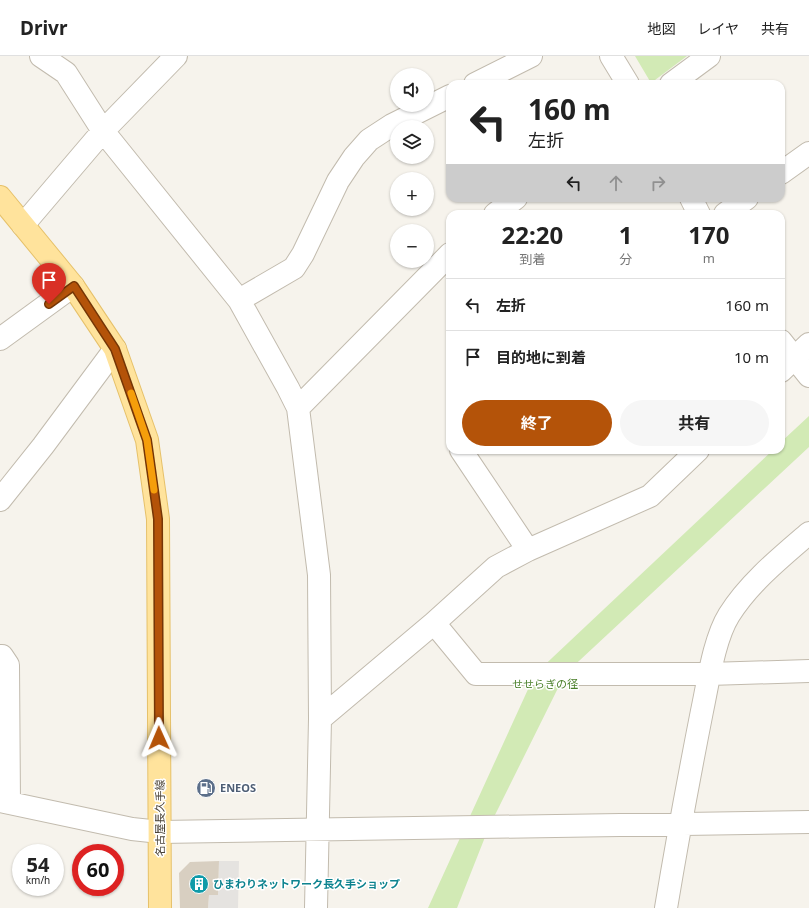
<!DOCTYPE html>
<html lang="ja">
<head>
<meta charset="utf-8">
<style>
	body { margin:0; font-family:"Noto Sans","Noto Sans JP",sans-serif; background:#f6f6f6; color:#222; height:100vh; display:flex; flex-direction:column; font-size:15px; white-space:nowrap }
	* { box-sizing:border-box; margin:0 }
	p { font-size:13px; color:#767676 }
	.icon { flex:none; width:22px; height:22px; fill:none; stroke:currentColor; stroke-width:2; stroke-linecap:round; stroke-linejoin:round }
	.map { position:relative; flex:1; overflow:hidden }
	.drawer { position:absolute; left:446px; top:154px; width:339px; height:244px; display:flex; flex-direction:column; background:#fff; border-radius:12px; box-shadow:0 1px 3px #0004 }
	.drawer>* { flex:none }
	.top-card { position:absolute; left:446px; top:24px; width:339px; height:122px; border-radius:12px; box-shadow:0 1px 3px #0004; background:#fff; color:#222; overflow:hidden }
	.tools { position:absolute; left:390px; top:12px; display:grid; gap:8px }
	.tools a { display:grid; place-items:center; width:44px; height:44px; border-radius:50%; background:#fff; box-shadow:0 1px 3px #0004; font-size:20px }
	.speed { position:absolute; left:12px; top:788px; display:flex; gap:8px; font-size:20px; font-weight:700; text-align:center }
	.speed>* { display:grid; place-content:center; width:52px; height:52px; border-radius:50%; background:#fff; box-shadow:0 1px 3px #0004; line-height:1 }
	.speed small { font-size:10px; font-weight:400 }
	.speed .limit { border:6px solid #d22; background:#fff; color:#111 }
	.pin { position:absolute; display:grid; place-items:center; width:34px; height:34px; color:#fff; margin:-41px -17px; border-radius:50% 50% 50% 0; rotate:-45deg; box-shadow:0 0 4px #0007 }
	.pin .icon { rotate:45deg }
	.me { position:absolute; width:44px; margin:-22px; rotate:359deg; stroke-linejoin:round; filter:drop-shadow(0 0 3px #0008) }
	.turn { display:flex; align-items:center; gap:14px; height:84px; padding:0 16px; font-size:18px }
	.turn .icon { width:52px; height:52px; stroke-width:2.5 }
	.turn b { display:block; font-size:28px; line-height:34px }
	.lanes { display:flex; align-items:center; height:38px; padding:0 16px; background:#0003; justify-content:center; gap:20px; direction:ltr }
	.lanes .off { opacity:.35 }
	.eta { display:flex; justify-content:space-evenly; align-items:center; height:68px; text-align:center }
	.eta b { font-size:24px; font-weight:700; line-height:28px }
	.action { display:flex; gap:8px; margin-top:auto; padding:8px 16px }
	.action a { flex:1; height:46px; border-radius:24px; background:#b45309; color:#fff; font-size:16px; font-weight:700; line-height:46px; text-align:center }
	.action a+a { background:#f6f6f6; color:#222 }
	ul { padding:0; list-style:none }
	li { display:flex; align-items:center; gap:12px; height:52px; padding:0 16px; border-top:1px solid #e0e0e0 }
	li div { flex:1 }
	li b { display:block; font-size:15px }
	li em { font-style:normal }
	header { display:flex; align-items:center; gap:24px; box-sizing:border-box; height:56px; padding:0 20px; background:#fff; border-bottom:1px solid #e0e0e0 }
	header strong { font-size:19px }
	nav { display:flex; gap:22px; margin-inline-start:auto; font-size:14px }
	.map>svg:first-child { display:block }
	.green { fill:#d2eab5 }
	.parking { fill:#e5e3e0 }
	.building { fill:#d8cfc1 }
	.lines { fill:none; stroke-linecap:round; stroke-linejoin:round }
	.minor-casing { stroke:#c2bbae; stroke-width:24 }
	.major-casing { stroke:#e6c16a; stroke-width:24 }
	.minor { stroke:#fff; stroke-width:22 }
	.major { stroke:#ffe39c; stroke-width:22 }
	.route-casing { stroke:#753606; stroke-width:10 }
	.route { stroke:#b45309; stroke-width:7 }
	.slow { stroke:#f59e0b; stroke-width:7 }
	.labels { text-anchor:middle; stroke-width:3; stroke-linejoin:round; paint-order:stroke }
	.park-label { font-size:11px; fill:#4a7f2a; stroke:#fff }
	.service-label { font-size:11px; font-weight:bold; fill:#4e5e75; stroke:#fff; text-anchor:start }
	.street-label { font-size:11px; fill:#4b4439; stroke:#fff }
	.culture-label { font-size:11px; font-weight:bold; fill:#0d838f; stroke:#fff; text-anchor:start }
</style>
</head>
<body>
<header>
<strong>Drivr</strong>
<nav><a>地図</a><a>レイヤ</a><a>共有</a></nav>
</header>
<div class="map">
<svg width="809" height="852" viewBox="0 0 809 852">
	<rect width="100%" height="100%" fill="#f6f3ec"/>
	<!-- green -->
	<path class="green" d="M 635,0 L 687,0 L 651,27 Z
		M 809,360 L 809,391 L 565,618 L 489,771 L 457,852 L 428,852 L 535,618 L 773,394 L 781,394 L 781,386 Z"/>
	<!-- parking -->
	<path class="parking" d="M 219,805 L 239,805 L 238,852 L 208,852 L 209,839 L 218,839 Z"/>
	<!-- building -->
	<path class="building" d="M 219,805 L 218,839 L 209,839 L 208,852 L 180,852 L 179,817 L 190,806 Z"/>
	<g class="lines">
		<!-- minor casing -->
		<g class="minor-casing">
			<path id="minor" d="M 41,0 L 66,17 L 103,75 L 239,244 L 288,332 L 298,352 L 319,519 L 320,663 L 316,852
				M 611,0 L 628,28
				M 475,28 L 531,0
				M 671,28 L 709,0
				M 781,117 L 809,97
				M 691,142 L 699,158
				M 495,158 L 516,142
				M 725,158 L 747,142
				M 23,169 L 103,75 L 176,0
				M 239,244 L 294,212 L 303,198 L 338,125 L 354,101 L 369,84 L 392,69 L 450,40
				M 0,283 L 73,230
				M 781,285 L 809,320
				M 781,315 L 809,288
				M 298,352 L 450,198
				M 461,394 L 528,494
				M 0,444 L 43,390 L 115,293
				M 434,567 L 476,618 L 709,618 L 809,615
				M 0,600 L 2,600 L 8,609 L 9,747
				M 320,663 L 434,567 L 496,511 L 528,494 L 650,440 L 698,394
				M 0,745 L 132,773 L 160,776 L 809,766
				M 666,852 C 677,786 689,721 702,655 C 708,627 714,583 729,559 C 749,527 780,502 809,477"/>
		</g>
		<!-- major casing -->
		<g class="major-casing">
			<path id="major" d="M 0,141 L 73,230 L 115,293 L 147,384 L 158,463 L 160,852"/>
		</g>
		<!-- minor -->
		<use href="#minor" class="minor"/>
		<!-- major -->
		<use href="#major" class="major"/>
	</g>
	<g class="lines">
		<!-- route casing -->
		<g class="route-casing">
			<path id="route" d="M 49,248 L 74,230 L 115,293 L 147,384 L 158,463 L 159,682"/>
		</g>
		<!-- route -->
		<use href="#route" class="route"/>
		<!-- slow -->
		<path class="slow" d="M 131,337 L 147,384 L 154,434"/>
	</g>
	<!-- icons -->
	<defs>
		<g id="fuel-disc" transform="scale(1)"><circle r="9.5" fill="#5c6f8a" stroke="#fff"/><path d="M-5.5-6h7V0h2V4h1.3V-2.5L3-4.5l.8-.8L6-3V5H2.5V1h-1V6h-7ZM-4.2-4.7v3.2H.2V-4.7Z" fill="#fff"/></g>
		<g id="building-disc" transform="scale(1)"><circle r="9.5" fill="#0f9aa8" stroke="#fff"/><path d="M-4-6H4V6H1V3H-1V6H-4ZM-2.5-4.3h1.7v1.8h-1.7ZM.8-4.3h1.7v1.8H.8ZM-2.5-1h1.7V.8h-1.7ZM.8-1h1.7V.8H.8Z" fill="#fff"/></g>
	</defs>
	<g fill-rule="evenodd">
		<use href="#fuel-disc" x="206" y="732"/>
		<use href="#building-disc" x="199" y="828"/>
	</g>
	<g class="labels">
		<!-- park labels -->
		<g class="park-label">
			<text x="545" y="632">せせらぎの径</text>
		</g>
		<!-- service labels -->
		<g class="service-label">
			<text x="220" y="736">ENEOS</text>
		</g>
		<!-- street labels -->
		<g class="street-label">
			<text transform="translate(160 762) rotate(-90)" y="4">名古屋長久手線</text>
		</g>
		<!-- culture labels -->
		<g class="culture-label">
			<text x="213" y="832">ひまわりネットワーク長久手ショップ</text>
		</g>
	</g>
</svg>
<div class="tools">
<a><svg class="icon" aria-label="sound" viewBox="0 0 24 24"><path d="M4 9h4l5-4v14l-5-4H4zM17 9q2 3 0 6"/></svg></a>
<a><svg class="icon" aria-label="layers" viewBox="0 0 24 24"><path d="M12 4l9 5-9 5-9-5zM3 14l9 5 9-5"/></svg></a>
<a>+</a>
<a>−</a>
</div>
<div class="speed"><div>54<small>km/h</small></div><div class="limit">60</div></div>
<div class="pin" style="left:49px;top:248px;background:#d93025"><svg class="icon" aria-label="arrive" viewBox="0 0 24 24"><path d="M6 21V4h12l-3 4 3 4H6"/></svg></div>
<svg class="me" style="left:159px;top:682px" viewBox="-20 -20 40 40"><path d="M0-17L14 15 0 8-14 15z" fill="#b45309" stroke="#fff" stroke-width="4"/></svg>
<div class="top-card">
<div class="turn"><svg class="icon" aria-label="left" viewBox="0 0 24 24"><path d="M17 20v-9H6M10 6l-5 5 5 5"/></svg><div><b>160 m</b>左折</div></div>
<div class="lanes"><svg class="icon" aria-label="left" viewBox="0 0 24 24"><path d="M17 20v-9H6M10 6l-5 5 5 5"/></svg><svg class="icon off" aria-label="ahead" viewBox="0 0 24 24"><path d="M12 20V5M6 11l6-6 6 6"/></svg><svg class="icon off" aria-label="right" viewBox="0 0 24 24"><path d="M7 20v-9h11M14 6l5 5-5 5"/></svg></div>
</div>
<section class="drawer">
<div class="eta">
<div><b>22:20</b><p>到着</p></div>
<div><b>1</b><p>分</p></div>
<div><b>170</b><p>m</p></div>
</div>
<ul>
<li><svg class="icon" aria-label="left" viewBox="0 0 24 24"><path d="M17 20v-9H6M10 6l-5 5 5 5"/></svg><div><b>左折</b></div><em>160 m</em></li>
<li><svg class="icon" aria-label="arrive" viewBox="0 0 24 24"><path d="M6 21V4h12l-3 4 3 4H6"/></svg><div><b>目的地に到着</b></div><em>10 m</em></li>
</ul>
<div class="action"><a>終了</a><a>共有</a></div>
</section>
</div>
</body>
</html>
